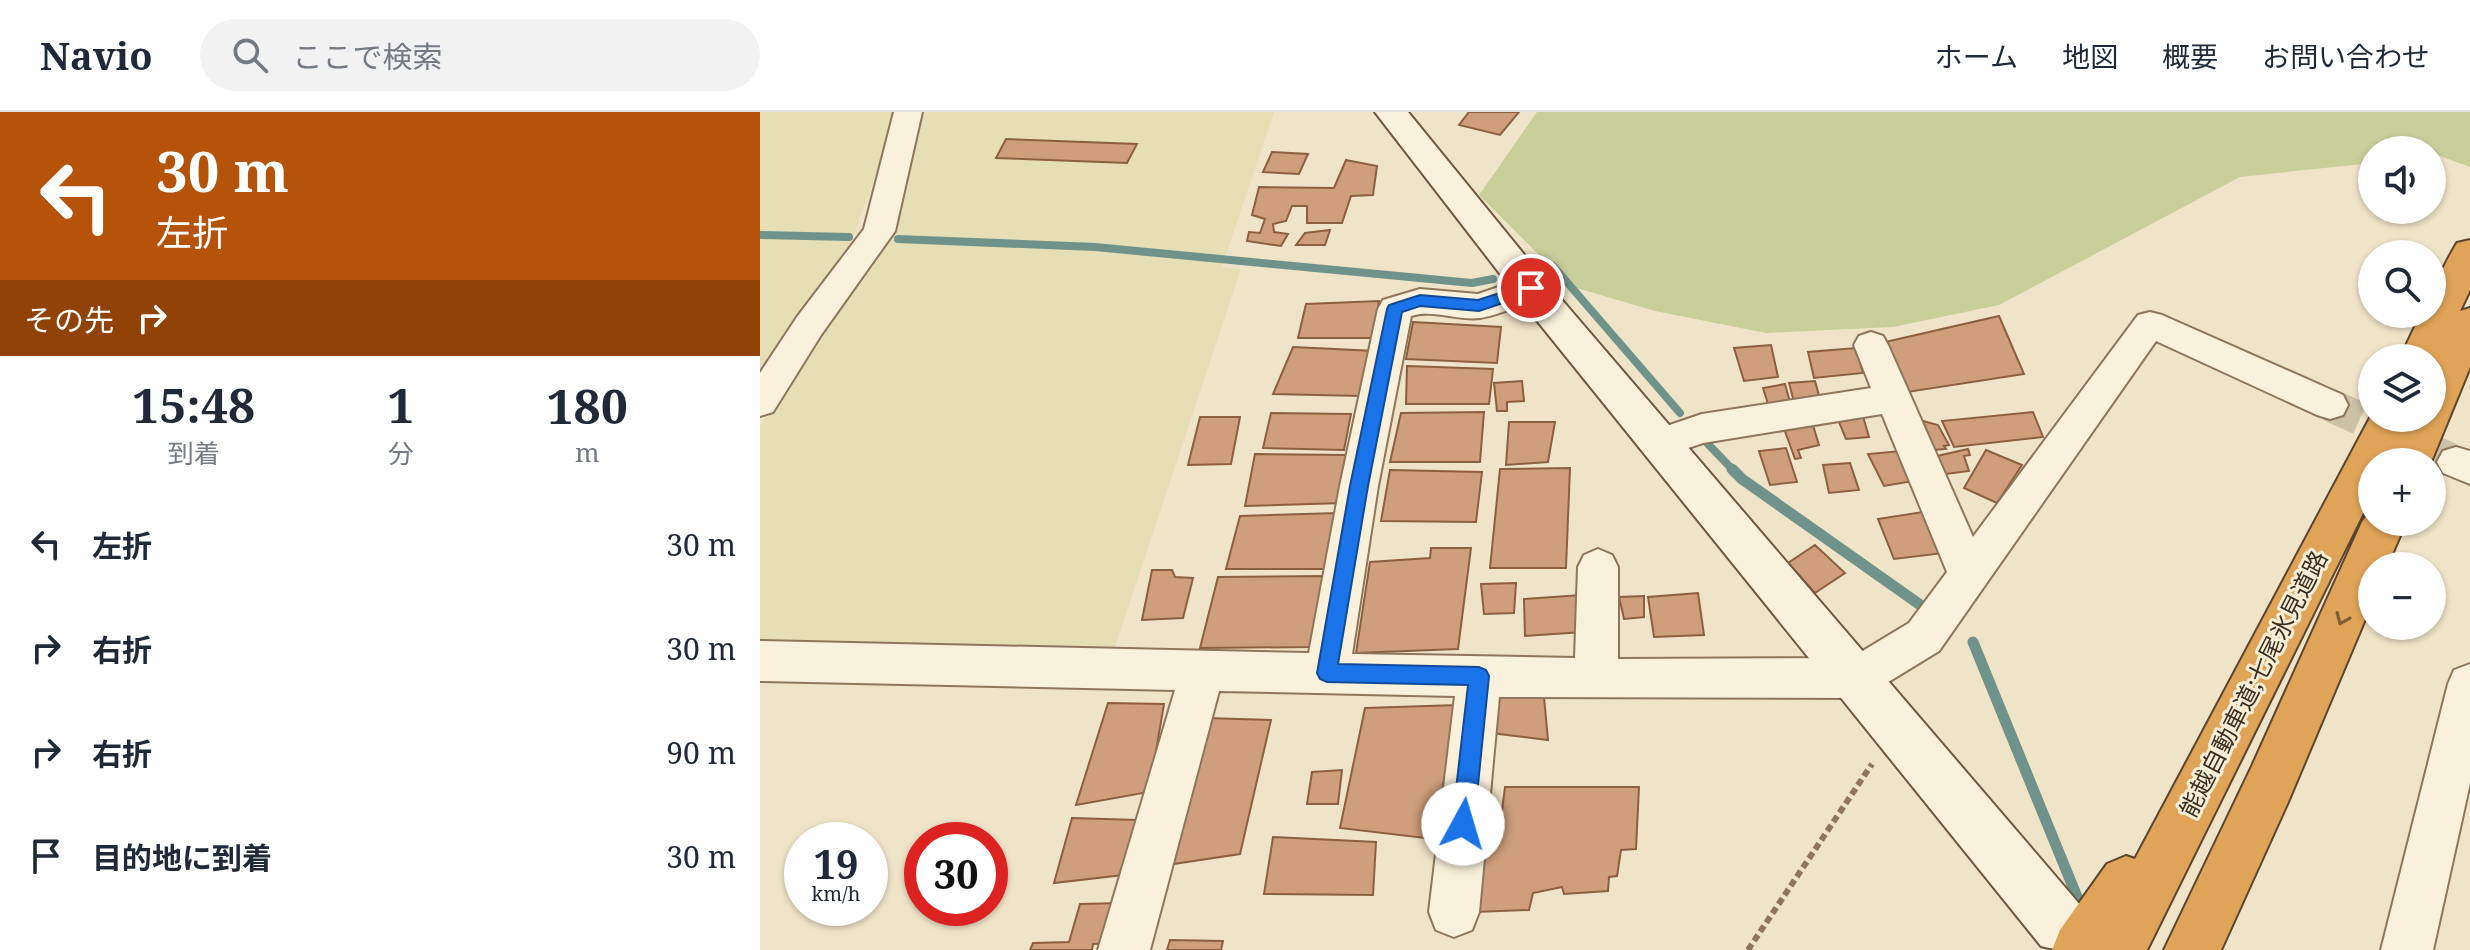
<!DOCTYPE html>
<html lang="ja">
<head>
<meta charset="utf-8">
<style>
	body { margin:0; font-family:"Noto Serif","Noto Sans JP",serif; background:#f2f2f3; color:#1f2937; height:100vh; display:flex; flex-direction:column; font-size:30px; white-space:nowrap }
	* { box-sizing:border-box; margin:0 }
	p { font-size:26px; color:#747a83 }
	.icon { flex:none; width:44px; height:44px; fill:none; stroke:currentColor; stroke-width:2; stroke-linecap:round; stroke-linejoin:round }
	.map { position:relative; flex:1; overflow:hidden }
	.drawer { display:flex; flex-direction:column; background:#fff; width:760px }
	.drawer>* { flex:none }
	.hud { background:#b45309; color:#fff; overflow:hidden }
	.controls { position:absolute; left:1598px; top:24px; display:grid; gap:16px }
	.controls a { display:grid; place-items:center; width:88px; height:88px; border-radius:50%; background:#fff; box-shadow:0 2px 6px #0004; font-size:40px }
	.speed { position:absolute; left:24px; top:710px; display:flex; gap:16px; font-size:40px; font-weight:700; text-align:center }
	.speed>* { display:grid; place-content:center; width:104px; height:104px; border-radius:50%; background:#fff; box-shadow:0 2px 6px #0004; line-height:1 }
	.speed small { font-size:20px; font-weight:400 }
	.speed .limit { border:12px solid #d22; background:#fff; color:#111 }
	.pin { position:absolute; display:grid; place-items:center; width:68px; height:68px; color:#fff; margin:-34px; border:4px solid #fff; border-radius:50%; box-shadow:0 2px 8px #0007 }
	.me { position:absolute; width:88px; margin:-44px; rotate:6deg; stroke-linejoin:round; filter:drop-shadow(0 0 6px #0008) }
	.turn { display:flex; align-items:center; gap:28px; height:168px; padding:0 24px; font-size:36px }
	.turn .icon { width:104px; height:104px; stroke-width:2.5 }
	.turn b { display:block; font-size:56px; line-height:68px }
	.then { display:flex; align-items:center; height:76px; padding:0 24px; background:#0003; gap:16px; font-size:30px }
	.eta { display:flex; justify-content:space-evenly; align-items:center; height:136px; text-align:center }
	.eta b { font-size:48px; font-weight:700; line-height:56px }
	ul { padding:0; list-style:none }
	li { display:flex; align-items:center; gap:24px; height:104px; padding:0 24px }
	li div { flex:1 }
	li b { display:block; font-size:30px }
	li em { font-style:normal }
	header { display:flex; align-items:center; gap:48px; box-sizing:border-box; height:112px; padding:0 40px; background:#fff; border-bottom:2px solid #e0e1e3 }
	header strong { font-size:38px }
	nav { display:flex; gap:44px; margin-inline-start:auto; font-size:28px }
	.search { width:560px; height:72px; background:#f2f2f3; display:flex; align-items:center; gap:20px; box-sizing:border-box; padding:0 28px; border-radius:44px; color:#747a83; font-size:30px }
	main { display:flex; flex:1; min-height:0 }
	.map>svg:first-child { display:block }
	.farmland { fill:#e6deb5 }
	.green { fill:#c9cf9b }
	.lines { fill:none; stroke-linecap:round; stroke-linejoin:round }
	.stream-far1 { stroke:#6f938a; stroke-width:8 }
	.stream { stroke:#6f938a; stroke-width:11 }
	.building { fill:#cf9f7d; stroke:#8d5f41; stroke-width:2 }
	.street-tunnel { stroke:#ccc0a6; stroke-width:33; stroke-dasharray:33 17; stroke-linecap:butt }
	.street-casing { stroke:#8d765c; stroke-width:4 }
	.secondary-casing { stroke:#6f573f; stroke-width:4 }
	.highway-casing { stroke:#5b4430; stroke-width:4 }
	.path { stroke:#8d765c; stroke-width:6; stroke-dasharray:7 4; stroke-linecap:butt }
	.street { fill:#faf1dc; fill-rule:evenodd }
	.secondary { fill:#faf1dc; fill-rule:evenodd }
	.highway { fill:#e0a458; fill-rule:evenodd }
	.oneway { stroke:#7e5d36 }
	.route { fill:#1a73e8; stroke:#114b97; stroke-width:2 }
	.labels { text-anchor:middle; stroke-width:6; stroke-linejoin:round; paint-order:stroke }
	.street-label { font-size:24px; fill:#3d2e20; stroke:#f7eed8 }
</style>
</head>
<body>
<header>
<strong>Navio</strong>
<div class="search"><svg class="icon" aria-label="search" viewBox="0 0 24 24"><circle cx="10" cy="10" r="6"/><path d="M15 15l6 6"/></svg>ここで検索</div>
<nav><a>ホーム</a><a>地図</a><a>概要</a><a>お問い合わせ</a></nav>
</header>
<main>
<section class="drawer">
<div class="hud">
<div class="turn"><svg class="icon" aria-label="left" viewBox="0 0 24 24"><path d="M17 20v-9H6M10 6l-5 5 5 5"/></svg><div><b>30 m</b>左折</div></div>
<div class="then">その先<svg class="icon" aria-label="right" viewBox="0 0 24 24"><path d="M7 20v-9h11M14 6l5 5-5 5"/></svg></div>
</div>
<div class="eta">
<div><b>15:48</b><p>到着</p></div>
<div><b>1</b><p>分</p></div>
<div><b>180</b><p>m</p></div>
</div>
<ul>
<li><svg class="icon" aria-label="left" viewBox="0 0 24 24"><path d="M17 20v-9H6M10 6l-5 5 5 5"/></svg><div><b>左折</b></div><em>30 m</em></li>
<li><svg class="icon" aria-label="right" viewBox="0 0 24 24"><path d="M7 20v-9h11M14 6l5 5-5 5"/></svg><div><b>右折</b></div><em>30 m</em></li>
<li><svg class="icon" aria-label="right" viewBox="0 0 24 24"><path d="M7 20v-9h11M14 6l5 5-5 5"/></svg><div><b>右折</b></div><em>90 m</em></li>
<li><svg class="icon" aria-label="arrive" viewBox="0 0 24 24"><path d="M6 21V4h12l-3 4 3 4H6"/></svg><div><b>目的地に到着</b></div><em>30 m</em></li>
</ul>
</section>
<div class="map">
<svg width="1710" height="838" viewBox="0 0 1710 838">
	<rect width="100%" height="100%" fill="#f0e4c8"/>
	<!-- farmland -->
	<path class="farmland" d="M 0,0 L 138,0 L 92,128 L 0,265 Z
		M 163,0 L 514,0 L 462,155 L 481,157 L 354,538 L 0,532 L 0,314 L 103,152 Z"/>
	<!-- green -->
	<path class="green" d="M 777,0 L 1710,0 L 1710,55 L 1680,44 L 1672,45 L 1672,38 L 1612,38 L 1612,51 L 1480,65 L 1239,193 L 1133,215 L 1006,221 L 895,199 L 810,174 L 719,83 Z"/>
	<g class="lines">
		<!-- stream-far1 -->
		<path class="stream-far1" d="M 0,123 L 89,125
			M 138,127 L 335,135 L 712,171 L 733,167
			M 785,156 L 793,154 L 920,301
			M 947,331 L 974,359"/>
		<!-- stream -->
		<path class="stream" d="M 972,357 L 982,367 L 1159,492
			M 1213,530 L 1320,792"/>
	</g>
	<!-- building -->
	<path class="building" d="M 709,0 L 759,0 L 740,23 L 699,13 Z
		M 246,27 L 377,32 L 367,51 L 236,46 Z
		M 512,40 L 548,42 L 539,62 L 503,60 Z
		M 586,48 L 617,54 L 613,83 L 591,84 L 582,111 L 547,111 L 547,94 L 532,94 L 526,109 L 513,112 L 514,120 L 528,122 L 521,134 L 487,129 L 489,120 L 500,121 L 505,107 L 492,103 L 499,75 L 574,76 Z
		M 570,118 L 565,133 L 536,133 L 545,121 Z
		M 619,189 L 613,226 L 538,226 L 546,192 Z
		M 1239,204 L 1264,262 L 1141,281 L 1121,231 Z
		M 653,210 L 741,215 L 737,251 L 646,247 Z
		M 1011,233 L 1018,265 L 984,269 L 974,236 Z
		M 533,235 L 615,239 L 601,284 L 513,282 Z
		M 1096,236 L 1103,261 L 1054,266 L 1048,240 Z
		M 647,254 L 733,257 L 729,292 L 646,292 Z
		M 762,269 L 764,289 L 747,290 L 747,299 L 737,299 L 734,271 Z
		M 1055,269 L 1060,287 L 1034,290 L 1029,271 Z
		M 1025,272 L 1030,290 L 1008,292 L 1003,276 Z
		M 724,300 L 720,350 L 630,350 L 641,301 Z
		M 1273,300 L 1283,325 L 1194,335 L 1182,309 Z
		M 511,301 L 591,302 L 584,338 L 503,336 Z
		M 1102,301 L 1109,325 L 1086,327 L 1076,303 Z
		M 440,305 L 480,305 L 471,352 L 428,353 Z
		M 1163,309 L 1178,313 L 1189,333 L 1184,334 L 1186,337 L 1174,338 Z
		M 749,310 L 795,310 L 788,350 L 746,353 Z
		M 1052,310 L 1059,333 L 1038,338 L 1041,346 L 1035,347 L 1022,311 Z
		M 1026,336 L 1037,370 L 1010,373 L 999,339 Z
		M 1208,337 L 1210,343 L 1204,344 L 1209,359 L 1186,362 L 1177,344 Z
		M 1226,338 L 1262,353 L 1237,391 L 1204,376 Z
		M 1141,339 L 1153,369 L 1124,374 L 1108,342 Z
		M 495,342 L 588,343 L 583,391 L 485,394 Z
		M 1090,351 L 1099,378 L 1069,381 L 1063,353 Z
		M 810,356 L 806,456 L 730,456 L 740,357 Z
		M 630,358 L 722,360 L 716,410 L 621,409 Z
		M 1169,399 L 1184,441 L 1134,447 L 1118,407 Z
		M 578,401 L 570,457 L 466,457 L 480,404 Z
		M 1055,433 L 1085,461 L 1055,481 L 1028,451 Z
		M 671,436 L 711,436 L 698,537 L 596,541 L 610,450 L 670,446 Z
		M 392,458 L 412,458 L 415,465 L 433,466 L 423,506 L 382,508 Z
		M 565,464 L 554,535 L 440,536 L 458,465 Z
		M 756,471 L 754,501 L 724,502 L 721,472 Z
		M 938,481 L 944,523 L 894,525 L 888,485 Z
		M 821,483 L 823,520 L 765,524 L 764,487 Z
		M 884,484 L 884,505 L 864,507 L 859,485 Z
		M 734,585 L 784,585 L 788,628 L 731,621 Z
		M 348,591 L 404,592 L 389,680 L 316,693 Z
		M 698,593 L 673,727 L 580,716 L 605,596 Z
		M 446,606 L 511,608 L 480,742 L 407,753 Z
		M 582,658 L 578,692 L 547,692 L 552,660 Z
		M 745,675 L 879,675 L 876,737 L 861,738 L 857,764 L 849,765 L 848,779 L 804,782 L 802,775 L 773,781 L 769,798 L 715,800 L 718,732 L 738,730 Z
		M 312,706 L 377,708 L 363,763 L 294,771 Z
		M 513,725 L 616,730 L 613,783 L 504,782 Z
		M 361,791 L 350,831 L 333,832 L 332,838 L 270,838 L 273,831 L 309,830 L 320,792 Z
		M 410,828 L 463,829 L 461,838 L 407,838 Z"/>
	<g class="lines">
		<!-- street-tunnel -->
		<path class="street-tunnel" d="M 1570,293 L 1696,350"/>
		<!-- street casing -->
		<g class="street-casing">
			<path id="street" d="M 134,0 L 162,0 L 135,119 L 61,223 L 13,300 L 0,304 L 0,261 L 37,205 L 104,117 Z
				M 771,164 L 783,168 L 788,176 C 780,188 735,204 720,206 C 697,209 673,197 651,204 L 618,374 L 592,542 L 815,546 L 818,455 L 824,443 L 838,437 L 852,443 L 858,455 L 858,547 L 1091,546 L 1149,511 L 1187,460 L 1122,302 L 943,331 L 899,346 L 886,341 L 880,331 L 886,321 L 942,302 L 1111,276 L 1094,233 L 1099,224 L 1111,220 L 1123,224 L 1128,233 L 1213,425 L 1378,203 L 1390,200 L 1402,203 L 1583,283 L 1588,293 L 1583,303 L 1570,307 L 1557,303 L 1396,229 L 1179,539 L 1112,580 L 1096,586 L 739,585 L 719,800 L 712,818 L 694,825 L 676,818 L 669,800 L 695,584 L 459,579 L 390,838 L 338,838 L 415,578 L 0,569 L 0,529 L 549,541 L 580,374 L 618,197 L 623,188 L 660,177 L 718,182 Z
				M 1696,335 L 1710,339 L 1710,372 L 1683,361 L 1677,350 L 1683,339 Z
				M 1710,552 L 1710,671 L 1673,838 L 1621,838 L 1688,572 L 1694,558 Z"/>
		</g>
		<!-- secondary casing -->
		<g class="secondary-casing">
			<path id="secondary" d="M 615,0 L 648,0 L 784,167 L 1321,794 L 1329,814 L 1321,834 C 1307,838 1295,838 1281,834 L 758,185 Z"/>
		</g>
		<!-- highway casing -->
		<g class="highway-casing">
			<path id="highway" d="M 1710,128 L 1710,178 L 1700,199 L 1710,196 L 1710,255 L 1671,350 L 1629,350 L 1634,339 L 1629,350 L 1612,350 L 1612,383 L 1387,838 L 1292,838 L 1300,818 L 1347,752 L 1366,744 L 1375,747 L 1612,302 L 1612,306 L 1672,306 L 1672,246 L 1640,246 L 1661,202 L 1672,202 C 1672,175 1683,155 1697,131 Z
				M 1612,396 L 1612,410 L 1646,410 L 1627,454 L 1612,454 L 1612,491 L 1528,690 L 1461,838 L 1404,838 L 1492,654 L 1602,410 Z"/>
		</g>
		<!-- path -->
		<path class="path" d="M 988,838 L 1112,652"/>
		<!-- street -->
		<use href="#street" class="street"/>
		<!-- secondary -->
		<use href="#secondary" class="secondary"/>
		<!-- highway -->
		<use href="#highway" class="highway"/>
	</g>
	<!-- one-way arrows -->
	<defs><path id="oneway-chevron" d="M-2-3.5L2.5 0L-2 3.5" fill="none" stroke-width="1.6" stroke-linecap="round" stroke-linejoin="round" transform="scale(2)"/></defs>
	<use class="oneway" href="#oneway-chevron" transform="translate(1582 507) rotate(113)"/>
	<!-- route -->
	<path class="route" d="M 771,171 L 776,172 L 776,180 L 719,199 L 660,194 L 642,200 L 608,374 L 578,552 L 719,555 L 726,558 L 729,564 L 714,712 L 711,720 L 703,723 L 695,720 L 692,712 L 708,573 L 567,570 L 560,567 L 557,561 L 590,374 L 627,197 L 629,193 L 660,183 L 718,188 Z"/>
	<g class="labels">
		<!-- street labels -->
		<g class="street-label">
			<text transform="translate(1494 572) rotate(-63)" y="8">能越自動車道;七尾氷見道路</text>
		</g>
	</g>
</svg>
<div class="controls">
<a><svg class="icon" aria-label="sound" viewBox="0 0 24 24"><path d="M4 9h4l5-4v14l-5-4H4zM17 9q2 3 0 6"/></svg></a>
<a><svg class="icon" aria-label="search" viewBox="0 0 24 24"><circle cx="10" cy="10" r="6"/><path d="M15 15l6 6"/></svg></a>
<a><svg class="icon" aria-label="layers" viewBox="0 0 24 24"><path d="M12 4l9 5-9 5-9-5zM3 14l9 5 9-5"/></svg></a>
<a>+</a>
<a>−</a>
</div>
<div class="speed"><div>19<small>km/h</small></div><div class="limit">30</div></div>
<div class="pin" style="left:771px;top:176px;background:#d93025"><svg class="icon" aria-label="arrive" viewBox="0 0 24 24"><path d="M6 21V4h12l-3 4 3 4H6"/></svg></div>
<svg class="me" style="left:703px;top:712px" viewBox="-20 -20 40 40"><circle r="19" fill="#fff"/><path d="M0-13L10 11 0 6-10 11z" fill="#1a73e8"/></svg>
</div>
</main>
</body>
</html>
